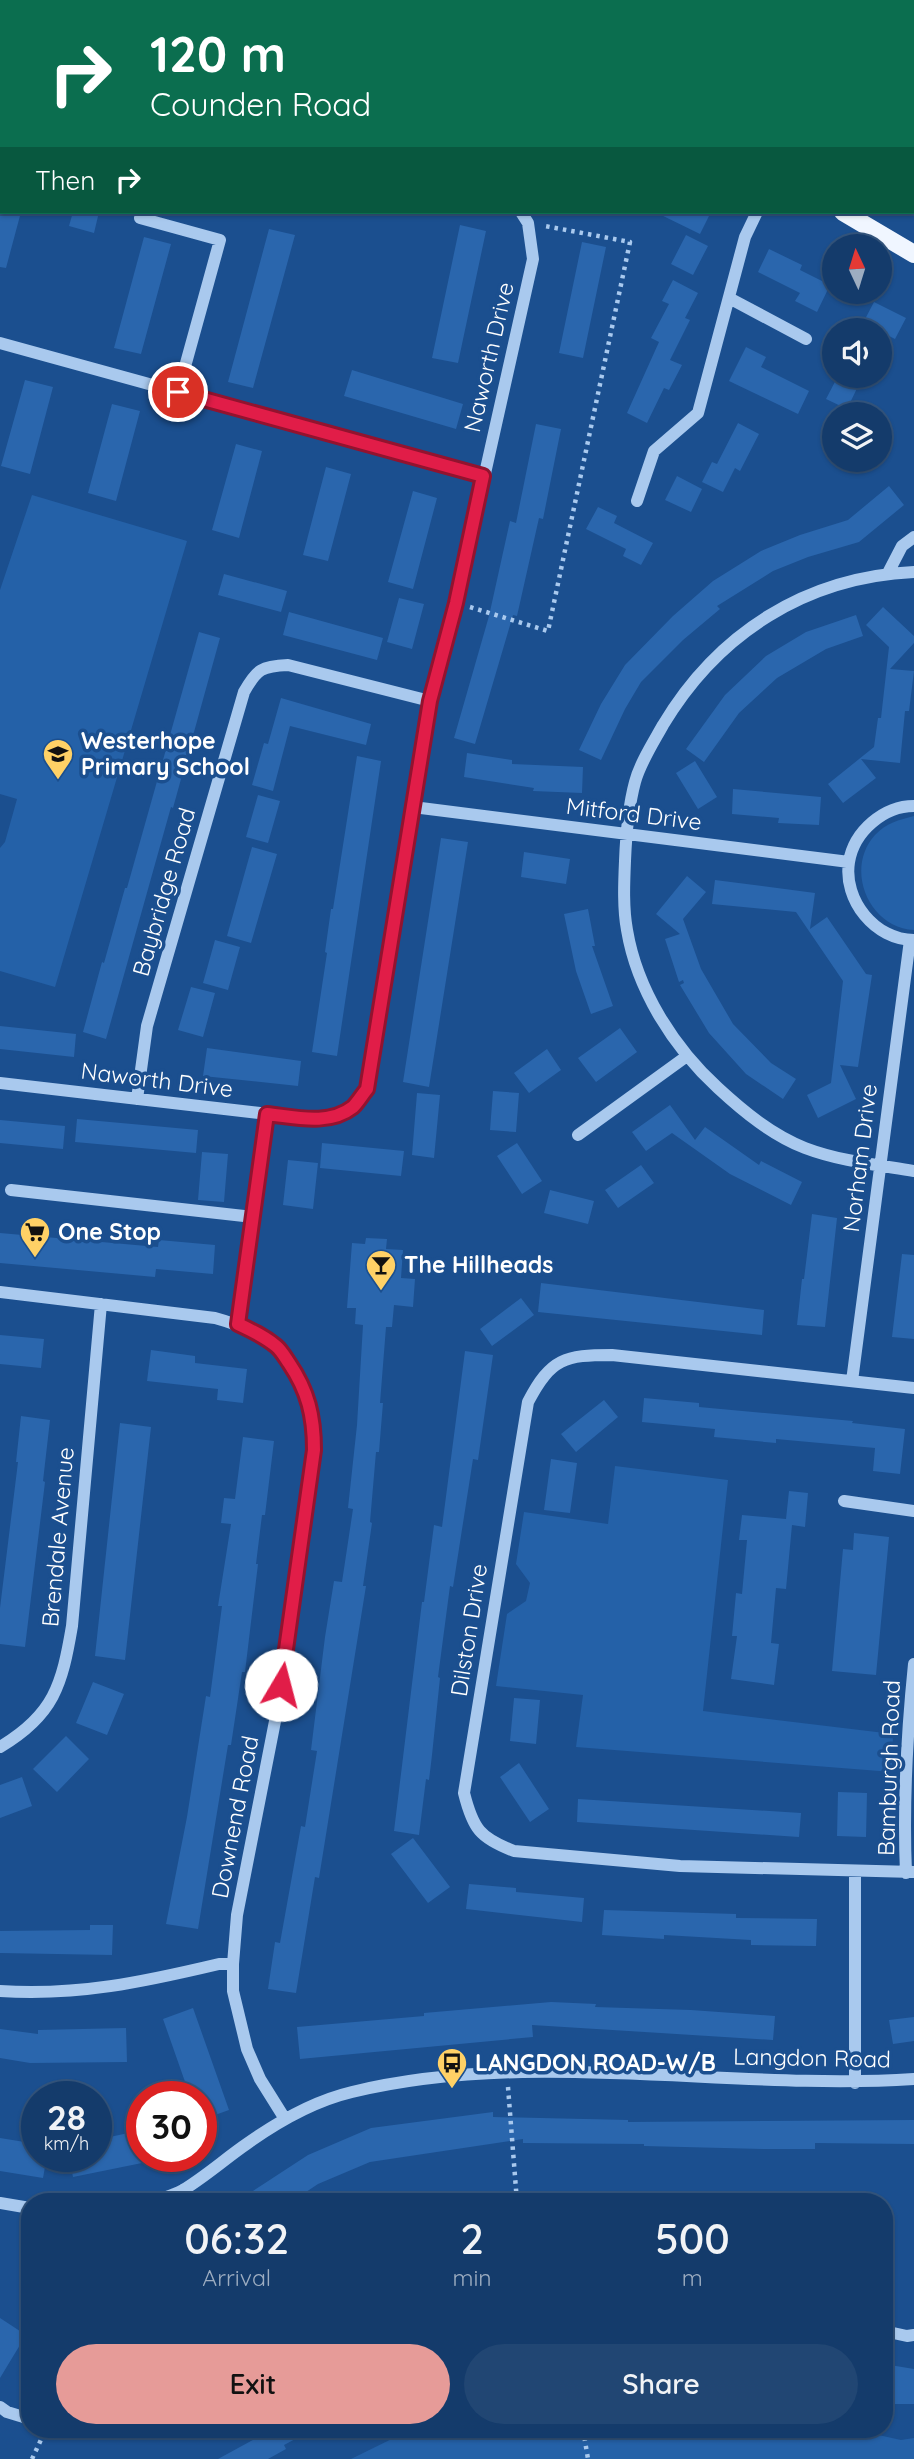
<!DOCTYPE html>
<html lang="en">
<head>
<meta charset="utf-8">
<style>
	body { margin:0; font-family:Quicksand,sans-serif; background:#214673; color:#f1f3f6; height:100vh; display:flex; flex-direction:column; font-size:26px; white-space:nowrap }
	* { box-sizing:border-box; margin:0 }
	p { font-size:23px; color:#9dadc1 }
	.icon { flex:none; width:38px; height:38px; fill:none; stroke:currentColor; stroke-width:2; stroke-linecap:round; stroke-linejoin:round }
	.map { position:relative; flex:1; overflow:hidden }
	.drawer { position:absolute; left:21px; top:2193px; width:872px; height:245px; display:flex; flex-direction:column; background:#143b6b; border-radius:28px; box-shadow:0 2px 5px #0004,0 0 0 2px #33557e }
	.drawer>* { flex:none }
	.hud { position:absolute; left:0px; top:0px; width:915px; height:214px; box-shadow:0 2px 5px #0004,0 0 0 2px #33557e; background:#0b6e4f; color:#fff; overflow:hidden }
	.needle { width:46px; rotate:356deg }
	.fabs { position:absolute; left:822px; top:234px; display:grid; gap:14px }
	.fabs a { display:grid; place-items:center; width:70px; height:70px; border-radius:50%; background:#143b6b; box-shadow:0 2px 5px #0004,0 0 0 2px #33557e; font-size:35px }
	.speed { position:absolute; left:21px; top:2081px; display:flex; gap:14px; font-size:35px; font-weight:700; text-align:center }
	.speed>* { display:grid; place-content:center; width:91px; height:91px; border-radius:50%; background:#143b6b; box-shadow:0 2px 5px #0004,0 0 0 2px #33557e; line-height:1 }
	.speed small { font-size:18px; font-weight:400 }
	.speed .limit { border:10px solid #d22; background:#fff; color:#111 }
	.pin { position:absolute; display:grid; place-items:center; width:60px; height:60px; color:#fff; margin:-30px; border:4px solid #fff; border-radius:50%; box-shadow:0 2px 7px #0007 }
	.me { position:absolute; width:77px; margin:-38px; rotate:8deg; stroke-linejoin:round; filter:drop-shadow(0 0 5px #0008) }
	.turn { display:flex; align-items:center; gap:24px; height:147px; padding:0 35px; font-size:32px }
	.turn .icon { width:91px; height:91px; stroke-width:2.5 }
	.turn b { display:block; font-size:49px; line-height:60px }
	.then { display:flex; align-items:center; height:66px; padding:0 35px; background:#0003; gap:14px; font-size:26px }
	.eta { display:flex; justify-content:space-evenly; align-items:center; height:119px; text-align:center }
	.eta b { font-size:42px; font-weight:600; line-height:49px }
	.cta { display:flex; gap:14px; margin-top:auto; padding:14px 35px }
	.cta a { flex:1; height:80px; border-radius:42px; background:#e69b98; color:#111; font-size:28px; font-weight:600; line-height:80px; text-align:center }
	.cta a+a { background:#214673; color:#f1f3f6 }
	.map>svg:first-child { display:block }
	.green { fill:#2461a8 }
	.building { fill:#2a66ad }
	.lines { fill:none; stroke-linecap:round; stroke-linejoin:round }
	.path { stroke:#a9c9ee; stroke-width:4.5; stroke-dasharray:3.5 5; stroke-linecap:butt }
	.minor { stroke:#a9c9ee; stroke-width:12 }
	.major { stroke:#f0f6ff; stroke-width:18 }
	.route-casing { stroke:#92132f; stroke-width:18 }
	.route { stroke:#e11d48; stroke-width:12 }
	.labels { text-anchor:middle; stroke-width:7; stroke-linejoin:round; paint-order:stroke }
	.street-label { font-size:23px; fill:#fff; stroke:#1b4f8f }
	.poi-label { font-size:23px; font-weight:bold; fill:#fff; stroke:#1b4f8f; text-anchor:start }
</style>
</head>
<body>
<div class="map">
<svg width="914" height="2459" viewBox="0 0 914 2459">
	<rect width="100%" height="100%" fill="#1b4f8f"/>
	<!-- green -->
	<path class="green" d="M 487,0 L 751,0 L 491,2 Z
		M 32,495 L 187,541 L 55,987 L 0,971 L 0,848 L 5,842 L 17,799 L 0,794 L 0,590 Z
		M 914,816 L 914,930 C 869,928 844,869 875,835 C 886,823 899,820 914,816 Z
		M 615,1466 L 728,1480 L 703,1711 L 893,1734 L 892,1772 L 576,1747 L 583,1695 L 496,1686 L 507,1614 L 526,1601 L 530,1583 L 516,1564 L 524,1512 L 608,1524 Z
		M 412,2429 L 851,2429 L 901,2440 L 914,2438 L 914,2459 L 351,2459 Z"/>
	<!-- building -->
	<path class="building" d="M 0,212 L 21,212 L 6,268 L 0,267 Z
		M 73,212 L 99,212 L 94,233 L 69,226 Z
		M 655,212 L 711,212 L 700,234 Z
		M 460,225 L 486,231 L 458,363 L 432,358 Z
		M 269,229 L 295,235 L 253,388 L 228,382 Z
		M 686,235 L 708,246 L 693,275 L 671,264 Z
		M 144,237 L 171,244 L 141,354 L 114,348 Z
		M 582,242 L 606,247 L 583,358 L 559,353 Z
		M 769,249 L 802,265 L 800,270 L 830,285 L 817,312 L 795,301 L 800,293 L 758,272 Z
		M 673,280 L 698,293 L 685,318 L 690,320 L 670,360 L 682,365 L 669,390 L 664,388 L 647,423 L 627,413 L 659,342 L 651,338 L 669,304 L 662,301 Z
		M 874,302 L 906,318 L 895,339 L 863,323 Z
		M 746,347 L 766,357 L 761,367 L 809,391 L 798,414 L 729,381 Z
		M 352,370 L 463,404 L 456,429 L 344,396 Z
		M 838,376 L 863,376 L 847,409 L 826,399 Z
		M 25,380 L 53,387 L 30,474 L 1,466 Z
		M 112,404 L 140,411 L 116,501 L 88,493 Z
		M 738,423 L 759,434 L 740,471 L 735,468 L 723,492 L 702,482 L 712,462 L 717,464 Z
		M 536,424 L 561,429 L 543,519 L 539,518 L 517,616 L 513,615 L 475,744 L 454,738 L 489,616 L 510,521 L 516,523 Z
		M 236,444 L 262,451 L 239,538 L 212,530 Z
		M 326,467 L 351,474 L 328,561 L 303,555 Z
		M 677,476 L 702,489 L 691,512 L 665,500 Z
		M 889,486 L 904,505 L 859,542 L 808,557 L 773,571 L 717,606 L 720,609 L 683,640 L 641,682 L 625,709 L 601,760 L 579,750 L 601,704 L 625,665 L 673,616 L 713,581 L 761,551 L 800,535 L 848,520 Z
		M 413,491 L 437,498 L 413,589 L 388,582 Z
		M 598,507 L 617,516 L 614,523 L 653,543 L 641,565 L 623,556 L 626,549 L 586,529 Z
		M 224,574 L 287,591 L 281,612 L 218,595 Z
		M 399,598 L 424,604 L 412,649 L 387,642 Z
		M 883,607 L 914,636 L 914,643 L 890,669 L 914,671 L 909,711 L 905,711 L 900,763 L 861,759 L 876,778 L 843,803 L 828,784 L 874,747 L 878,718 L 881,718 L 889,647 L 866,625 Z
		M 289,612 L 383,638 L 377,660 L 283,635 Z
		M 856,615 L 863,636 L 826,649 L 777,678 L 739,713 L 704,762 L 686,749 L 725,695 L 766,656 L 806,632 Z
		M 199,632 L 220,638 L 173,808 L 171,807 L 106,1039 L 83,1032 L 102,962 L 104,963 L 125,888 L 127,888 Z
		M 281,698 L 371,724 L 366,745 L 290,726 L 273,791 L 252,785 L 264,743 L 268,744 Z
		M 467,753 L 512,760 L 512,764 L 583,767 L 582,793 L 533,791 L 534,788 L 464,777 Z
		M 357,756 L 381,761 L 337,1056 L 312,1052 L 327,953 L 325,952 L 331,909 L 333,909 Z
		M 695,761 L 717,797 L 698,809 L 676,773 Z
		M 733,789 L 821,797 L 819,825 L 778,823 L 779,818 L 732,814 Z
		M 258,795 L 280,801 L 268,843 L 246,837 Z
		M 441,838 L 468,842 L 429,1087 L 403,1082 Z
		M 252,847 L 277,854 L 251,943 L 227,936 Z
		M 524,852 L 570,859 L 566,884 L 521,877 Z
		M 687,876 L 706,892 L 683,919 L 701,969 L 733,1024 L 771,1063 L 796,1079 L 783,1099 L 746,1074 L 709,1033 L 680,985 L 684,983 L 683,980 L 679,982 L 665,939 L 680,934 L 656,914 Z
		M 715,880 L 815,893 L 810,929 L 827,917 L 866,974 L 872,975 L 858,1067 L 840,1065 L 856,1099 L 818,1118 L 807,1095 L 831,1083 L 843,981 L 796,912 L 712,904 Z
		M 588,909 L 595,946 L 592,946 L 613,1006 L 591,1014 L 576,971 L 564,914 Z
		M 215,940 L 240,947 L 228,990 L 203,983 Z
		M 191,987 L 215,993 L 203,1037 L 178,1030 Z
		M 0,1026 L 76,1034 L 74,1057 L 0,1049 Z
		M 620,1028 L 637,1052 L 596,1082 L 578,1058 Z
		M 207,1048 L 301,1061 L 298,1086 L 203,1076 Z
		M 547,1049 L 561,1070 L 529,1093 L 514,1073 Z
		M 493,1091 L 519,1093 L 516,1132 L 490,1130 Z
		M 417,1093 L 440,1095 L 434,1158 L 412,1155 Z
		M 670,1105 L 695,1140 L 705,1127 L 759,1165 L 761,1161 L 802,1182 L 791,1205 L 730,1174 L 672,1133 L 646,1151 L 632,1132 Z
		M 77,1119 L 198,1130 L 196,1153 L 75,1142 Z
		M 0,1120 L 65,1126 L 63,1149 L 0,1143 Z
		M 322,1143 L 404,1151 L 401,1176 L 320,1168 Z
		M 517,1143 L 542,1181 L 522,1194 L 497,1156 Z
		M 202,1152 L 228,1154 L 224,1202 L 198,1200 Z
		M 288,1160 L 318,1163 L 313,1209 L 283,1205 Z
		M 641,1165 L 654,1183 L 618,1208 L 605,1190 Z
		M 550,1190 L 594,1201 L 588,1224 L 544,1213 Z
		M 812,1214 L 837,1218 L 825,1327 L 797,1325 L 802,1279 L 804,1279 Z
		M 0,1233 L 158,1247 L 159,1240 L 215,1245 L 213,1274 L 156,1269 L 155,1277 L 0,1263 Z
		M 366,1238 L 387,1239 L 386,1249 L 403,1250 L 401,1278 L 415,1279 L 413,1307 L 394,1305 L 392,1327 L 386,1327 L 380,1403 L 383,1403 L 381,1427 L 379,1452 L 376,1452 L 370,1522 L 372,1523 L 363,1586 L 366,1586 L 319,1878 L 315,1877 L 296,1993 L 268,1989 L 275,1942 L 280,1943 L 301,1826 L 305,1827 L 317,1751 L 311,1750 L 325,1637 L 334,1581 L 342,1582 L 353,1509 L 348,1508 L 357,1425 L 363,1325 L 355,1324 L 356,1308 L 347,1308 L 352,1243 L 365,1244 Z
		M 902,1254 L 914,1255 L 914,1339 L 892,1337 Z
		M 541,1283 L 764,1310 L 762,1335 L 538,1312 Z
		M 521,1298 L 534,1315 L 492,1346 L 480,1329 Z
		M 0,1335 L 44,1339 L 41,1368 L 0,1364 Z
		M 151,1350 L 195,1356 L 195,1363 L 247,1369 L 243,1403 L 217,1400 L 218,1389 L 147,1381 Z
		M 465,1351 L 493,1355 L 478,1460 L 473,1459 L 453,1587 L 450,1586 L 438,1677 L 440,1678 L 432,1755 L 429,1780 L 426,1779 L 419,1835 L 394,1831 L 422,1602 L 424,1602 L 434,1525 L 442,1527 Z
		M 644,1398 L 699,1403 L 699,1407 L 853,1421 L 852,1423 L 905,1429 L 900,1474 L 873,1471 L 875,1448 L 776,1439 L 776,1443 L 714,1437 L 715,1429 L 642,1422 Z
		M 604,1400 L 618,1417 L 576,1452 L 561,1434 Z
		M 21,1416 L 50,1420 L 43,1481 L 45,1482 L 25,1647 L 0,1644 L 0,1608 L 18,1462 L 16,1462 Z
		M 120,1423 L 151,1427 L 125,1660 L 95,1656 Z
		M 243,1437 L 274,1441 L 265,1515 L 262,1515 L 256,1564 L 258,1564 L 245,1672 L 242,1672 L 231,1745 L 228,1745 L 198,1929 L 166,1924 L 187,1817 L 206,1696 L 210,1697 L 222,1606 L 218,1606 L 231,1524 L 221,1523 L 224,1498 L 235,1499 Z
		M 551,1459 L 577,1463 L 570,1513 L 544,1510 Z
		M 789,1491 L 808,1493 L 805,1527 L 792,1525 L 786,1589 L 776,1588 L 771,1643 L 779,1644 L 774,1685 L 731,1679 L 737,1636 L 732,1636 L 736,1593 L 742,1594 L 747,1540 L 739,1540 L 742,1515 L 786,1519 Z
		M 854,1533 L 889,1537 L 876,1675 L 832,1671 L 843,1549 L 853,1550 Z
		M 93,1682 L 124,1694 L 107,1735 L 76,1723 Z
		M 514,1698 L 540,1700 L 536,1744 L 510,1741 Z
		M 66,1736 L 89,1759 L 57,1792 L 33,1769 Z
		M 519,1763 L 549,1809 L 530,1822 L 500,1777 Z
		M 22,1777 L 32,1806 L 0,1818 L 0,1785 Z
		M 838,1792 L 867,1793 L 866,1837 L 837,1836 Z
		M 578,1799 L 801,1813 L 799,1837 L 577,1822 Z
		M 413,1838 L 450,1887 L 428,1903 L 391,1854 Z
		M 469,1884 L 516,1888 L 516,1892 L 584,1898 L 582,1922 L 466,1909 Z
		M 604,1910 L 736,1914 L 736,1918 L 817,1919 L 816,1946 L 751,1945 L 751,1940 L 664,1935 L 664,1939 L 602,1935 Z
		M 90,1925 L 113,1925 L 112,1955 L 0,1953 L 0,1931 L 90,1930 Z
		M 551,2002 L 596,2004 L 595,2007 L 691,2010 L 775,2016 L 773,2040 L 532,2025 L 533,2037 L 300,2059 L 297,2027 L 424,2016 L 424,2013 Z
		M 193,2008 L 229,2110 L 201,2120 L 201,2096 L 190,2096 L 163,2019 Z
		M 914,2017 L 914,2041 L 893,2044 L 889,2020 Z
		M 126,2028 L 127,2062 L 30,2063 L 0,2058 L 0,2029 L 38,2034 L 38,2030 Z
		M 493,2112 L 493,2117 L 628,2120 L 628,2122 L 914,2120 L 914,2144 L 815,2143 L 815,2149 L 763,2149 L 644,2146 L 644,2144 L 523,2143 L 523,2139 L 370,2162 L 318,2184 L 291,2202 L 236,2202 L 308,2155 L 371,2128 Z
		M 142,2130 L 142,2163 L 73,2177 L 69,2156 L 96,2156 L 96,2140 Z
		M 0,2138 L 37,2144 L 37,2156 L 47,2156 L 43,2178 L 0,2171 Z
		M 0,2318 L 26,2335 L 0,2378 Z
		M 884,2364 L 914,2369 L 914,2404 L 884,2404 Z
		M 273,2429 L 314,2429 L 284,2445 L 286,2449 L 268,2459 L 218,2459 Z"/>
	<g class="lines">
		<!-- path -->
		<path class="path" d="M 400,0 L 404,2
			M 470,607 L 548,631 L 630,242 L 545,226
			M 508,2087 L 517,2202
			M 583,2429 L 588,2459
			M 32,2459 L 46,2429"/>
		<!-- minor -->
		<path class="minor" d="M 784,0 L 787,2
			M 140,218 L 220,240 L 178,392
			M 729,298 L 806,339
			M 0,343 L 483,476
			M 637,501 L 654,451 L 698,413 L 745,237 L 757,212
			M 914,572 C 806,577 718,633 663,725 C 653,743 640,763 635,782 C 628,808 626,835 625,861 C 624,884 623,908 627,930 C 637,990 674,1048 718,1088 C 744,1112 772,1135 805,1148 C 839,1161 878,1165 914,1171
			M 888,573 L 902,546 L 914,537
			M 914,806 C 884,806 854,831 849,862 C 843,900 875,940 914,940
			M 413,807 L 849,862
			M 0,1083 L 311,1119 C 339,1115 349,1113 367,1089 L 430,701 L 456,603 L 533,259 L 528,223 L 521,212
			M 137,1099 L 147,1026 L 244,692 C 257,669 262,666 288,665 L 430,701
			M 578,1135 L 687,1056
			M 11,1190 L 253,1217
			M 0,1292 L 215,1318 C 286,1337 314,1376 314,1450 L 277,1711 L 237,1915 L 233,1964 L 233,1991 L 247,2049 L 260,2079 L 285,2119
			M 238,1324 L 267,1114
			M 852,1381 L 910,940
			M 914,1388 L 612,1355 C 565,1355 551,1358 528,1402 L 464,1793 C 473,1829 480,1838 514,1851 L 680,1866 L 914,1872
			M 844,1501 L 914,1511
			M 0,1747 C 54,1715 62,1685 72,1626 L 101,1304
			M 855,1872 L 855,2083
			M 906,1873 C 903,1804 907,1733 914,1664
			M 0,1991 C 78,1996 143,1982 219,1964 L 233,1964
			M 153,2202 C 163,2198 174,2195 183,2190 C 206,2176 226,2158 248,2143 C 279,2121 314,2101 352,2092 C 534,2048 729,2091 914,2079
			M 0,2203 L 30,2208
			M 884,2331 L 907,2336 L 914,2335
			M 0,2407 L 7,2412 L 30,2419"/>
		<!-- major -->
		<path class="major" d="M 431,0 L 435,2
			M 843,212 L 914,254"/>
	</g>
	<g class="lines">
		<!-- route casing -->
		<g class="route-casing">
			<path id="route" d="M 178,392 L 483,476 L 456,603 L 430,701 L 367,1089 C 362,1095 358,1102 353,1107 C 329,1126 295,1117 267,1114 L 238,1324 C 251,1330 264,1336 276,1346 C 281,1350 285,1357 289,1363 C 308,1391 314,1416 314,1450 L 281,1685"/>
		</g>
		<!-- route -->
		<use href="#route" class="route"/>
	</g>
	<!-- icons -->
	<defs>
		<g id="school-pin" transform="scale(1.575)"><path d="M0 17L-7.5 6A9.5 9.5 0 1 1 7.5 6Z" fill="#ffd166" stroke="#1b4f8f"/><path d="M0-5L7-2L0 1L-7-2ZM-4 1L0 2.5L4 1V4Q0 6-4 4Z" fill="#111"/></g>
		<g id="supermarket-pin" transform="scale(1.575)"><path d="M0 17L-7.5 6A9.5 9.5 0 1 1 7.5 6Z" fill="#ffd166" stroke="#1b4f8f"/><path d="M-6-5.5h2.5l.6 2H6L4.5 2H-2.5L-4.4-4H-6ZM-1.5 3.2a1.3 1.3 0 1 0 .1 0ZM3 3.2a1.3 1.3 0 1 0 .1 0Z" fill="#111"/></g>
		<g id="bar-pin" transform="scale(1.575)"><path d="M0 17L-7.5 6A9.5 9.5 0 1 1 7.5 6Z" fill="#ffd166" stroke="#1b4f8f"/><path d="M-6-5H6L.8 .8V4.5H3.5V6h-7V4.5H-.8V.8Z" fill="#111"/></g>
		<g id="bus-pin" transform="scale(1.575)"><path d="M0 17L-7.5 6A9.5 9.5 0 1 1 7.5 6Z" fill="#ffd166" stroke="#1b4f8f"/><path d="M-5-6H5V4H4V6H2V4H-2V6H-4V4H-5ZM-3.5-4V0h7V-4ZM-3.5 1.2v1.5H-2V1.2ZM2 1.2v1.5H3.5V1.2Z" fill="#111"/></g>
	</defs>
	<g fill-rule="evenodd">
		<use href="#school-pin" x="58" y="754"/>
		<use href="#supermarket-pin" x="35" y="1232"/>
		<use href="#bar-pin" x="381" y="1265"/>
		<use href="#bus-pin" x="452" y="2063"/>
	</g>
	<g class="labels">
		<!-- street labels -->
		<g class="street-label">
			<text transform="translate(489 357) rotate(-77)" y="8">Naworth Drive</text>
			<text transform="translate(634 814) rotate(7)" y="8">Mitford Drive</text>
			<text transform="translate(164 892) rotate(-74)" y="8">Baybridge Road</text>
			<text transform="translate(157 1080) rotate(7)" y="8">Naworth Drive</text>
			<text transform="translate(860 1158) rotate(-83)" y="8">Norham Drive</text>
			<text transform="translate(58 1537) rotate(-85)" y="8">Brendale Avenue</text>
			<text transform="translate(469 1630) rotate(-81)" y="8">Dilston Drive</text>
			<text transform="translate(889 1768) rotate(-88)" y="8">Bamburgh Road</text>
			<text transform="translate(235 1817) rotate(-79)" y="8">Downend Road</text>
			<text transform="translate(812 2058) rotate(1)" y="8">Langdon Road</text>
		</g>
		<!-- poi labels -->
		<g class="poi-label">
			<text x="81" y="749">Westerhope<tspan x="81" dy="26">Primary School</tspan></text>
			<text x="58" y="1240">One Stop</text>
			<text x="404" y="1273">The Hillheads</text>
			<text x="475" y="2071">LANGDON ROAD-W/B</text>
		</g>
	</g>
</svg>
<div class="fabs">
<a><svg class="needle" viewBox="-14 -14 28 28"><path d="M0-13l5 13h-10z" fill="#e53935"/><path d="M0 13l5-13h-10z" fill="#9dadc1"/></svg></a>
<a><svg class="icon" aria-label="sound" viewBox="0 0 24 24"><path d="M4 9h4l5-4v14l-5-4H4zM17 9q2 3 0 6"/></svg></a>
<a><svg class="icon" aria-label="layers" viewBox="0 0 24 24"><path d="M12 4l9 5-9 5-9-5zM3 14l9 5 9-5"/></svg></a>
</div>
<div class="speed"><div>28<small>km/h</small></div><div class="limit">30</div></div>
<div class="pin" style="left:178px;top:392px;background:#d93025"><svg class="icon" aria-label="arrive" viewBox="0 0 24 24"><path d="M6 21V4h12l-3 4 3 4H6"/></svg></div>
<svg class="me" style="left:281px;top:1685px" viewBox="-20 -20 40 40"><circle r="19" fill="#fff"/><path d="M0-13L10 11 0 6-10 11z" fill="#e11d48"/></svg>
<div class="hud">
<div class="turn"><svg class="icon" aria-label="right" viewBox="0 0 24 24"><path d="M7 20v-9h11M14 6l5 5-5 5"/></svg><div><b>120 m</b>Counden Road</div></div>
<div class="then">Then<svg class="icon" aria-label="right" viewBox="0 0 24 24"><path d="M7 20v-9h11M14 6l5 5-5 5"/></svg></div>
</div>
<section class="drawer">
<div class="eta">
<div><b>06:32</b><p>Arrival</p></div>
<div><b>2</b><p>min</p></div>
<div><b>500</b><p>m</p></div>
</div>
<div class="cta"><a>Exit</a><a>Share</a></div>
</section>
</div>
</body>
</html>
